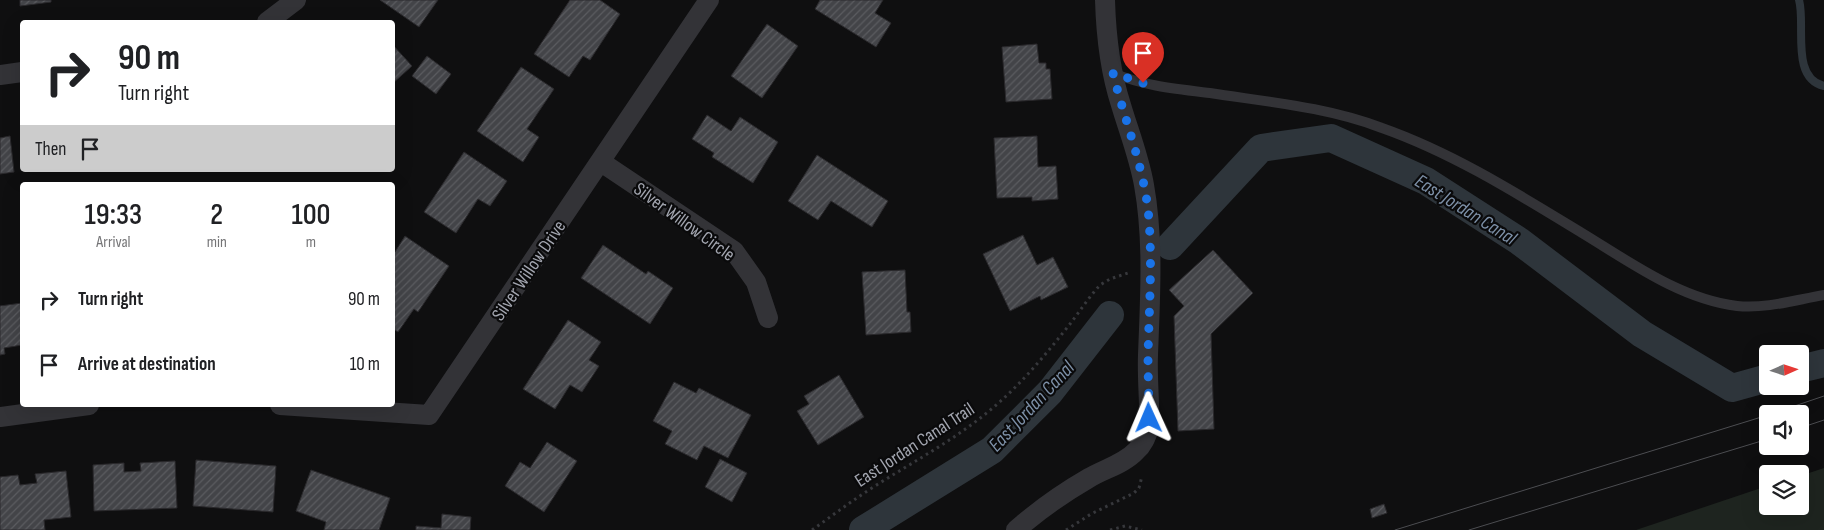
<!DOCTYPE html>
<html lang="en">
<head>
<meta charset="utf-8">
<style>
	body { margin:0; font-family:"Sofia Sans Condensed",sans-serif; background:#f6f6f6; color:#202124; height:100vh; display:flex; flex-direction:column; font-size:19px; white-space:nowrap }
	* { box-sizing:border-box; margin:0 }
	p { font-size:16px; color:#757577 }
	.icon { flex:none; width:28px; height:28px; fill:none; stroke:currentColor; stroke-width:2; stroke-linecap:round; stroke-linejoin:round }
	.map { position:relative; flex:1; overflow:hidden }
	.side { position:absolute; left:20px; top:182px; width:375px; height:225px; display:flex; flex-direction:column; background:#fff; border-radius:5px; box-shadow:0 5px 20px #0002 }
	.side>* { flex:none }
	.banner { position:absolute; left:20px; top:20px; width:375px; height:152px; border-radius:5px; box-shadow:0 5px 20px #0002; background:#fff; color:#202124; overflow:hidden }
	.needle { width:32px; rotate:87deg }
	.tools { position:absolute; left:1759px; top:345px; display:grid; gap:10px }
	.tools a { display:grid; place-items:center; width:50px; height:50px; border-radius:5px; background:#fff; box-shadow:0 5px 20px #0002; font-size:25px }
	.pin { position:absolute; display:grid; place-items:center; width:42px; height:42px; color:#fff; margin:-51px -21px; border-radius:50% 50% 50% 0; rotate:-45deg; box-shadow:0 0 5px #0007 }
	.pin .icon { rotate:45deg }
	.me { position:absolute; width:55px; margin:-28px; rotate:359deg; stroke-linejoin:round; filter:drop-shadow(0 0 4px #0008) }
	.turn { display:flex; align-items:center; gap:18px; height:105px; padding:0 15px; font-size:22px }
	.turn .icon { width:65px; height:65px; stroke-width:2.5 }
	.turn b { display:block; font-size:35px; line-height:42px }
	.then { display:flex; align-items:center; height:48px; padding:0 15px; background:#0003; gap:10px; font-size:19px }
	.eta { display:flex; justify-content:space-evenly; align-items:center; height:85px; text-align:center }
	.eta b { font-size:30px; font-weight:600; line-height:35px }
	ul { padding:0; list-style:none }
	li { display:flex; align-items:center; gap:15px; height:65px; padding:0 15px }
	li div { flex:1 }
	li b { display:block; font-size:19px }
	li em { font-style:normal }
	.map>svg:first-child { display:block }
	.green { fill:#1e241f }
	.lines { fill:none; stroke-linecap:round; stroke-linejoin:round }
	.stream { stroke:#2e353b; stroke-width:8 }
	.canal { stroke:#2e353b; stroke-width:28 }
	.building { fill:url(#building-hatch); stroke:#2a292c }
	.path { stroke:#37383c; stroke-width:3; stroke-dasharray:2.5 4; stroke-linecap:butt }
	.service { stroke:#333337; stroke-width:10 }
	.minor { stroke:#333337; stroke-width:20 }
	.tram { stroke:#4c4d51; stroke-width:1 }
	.route { stroke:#1a73e8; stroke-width:9; stroke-dasharray:0 16.2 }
	.labels { text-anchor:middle; stroke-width:4.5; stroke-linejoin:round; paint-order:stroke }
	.street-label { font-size:19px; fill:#a2a5af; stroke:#0a0a0b }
	.water-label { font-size:20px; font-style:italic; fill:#7d90a7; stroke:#0a0a0b }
</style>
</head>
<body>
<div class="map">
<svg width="1824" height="530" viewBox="0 0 1824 530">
	<defs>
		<pattern id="building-hatch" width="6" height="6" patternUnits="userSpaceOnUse" patternTransform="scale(1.25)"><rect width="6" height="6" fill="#434448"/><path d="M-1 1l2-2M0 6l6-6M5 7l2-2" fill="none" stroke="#5b5c60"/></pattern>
	</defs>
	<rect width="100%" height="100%" fill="#0f0f10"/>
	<!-- green -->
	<path class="green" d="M 1824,468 L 1824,530 L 1636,530 L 1767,486 L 1768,506 L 1800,506 L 1800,476 Z"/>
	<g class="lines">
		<!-- stream -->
		<path class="stream" d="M 1799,0 C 1806,24 1790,78 1824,86"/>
		<!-- canal -->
		<path class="canal" d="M 1170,246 L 1261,148 L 1331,138 L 1426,181 L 1519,241 L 1642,334 L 1732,388 L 1768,378
			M 1800,369 L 1824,363
			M 863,530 L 992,450 L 1050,392 L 1110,315"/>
	</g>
	<!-- building -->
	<path class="building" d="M 20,0 L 51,0 L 51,2 L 20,6 Z
		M 380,0 L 438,0 L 419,27 Z
		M 570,0 L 600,0 L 620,14 L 590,60 L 583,56 L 569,77 L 534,54 Z
		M 820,0 L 883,0 L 875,13 L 891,23 L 876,47 L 815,9 Z
		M 767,24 L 798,46 L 762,98 L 731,76 Z
		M 392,44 L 412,66 L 392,84 Z
		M 1037,44 L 1039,63 L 1046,63 L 1046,69 L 1050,69 L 1052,99 L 1006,102 L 1002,47 Z
		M 427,56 L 451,74 L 436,94 L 412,76 Z
		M 521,67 L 554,89 L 527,129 L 539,137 L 523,162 L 477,131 Z
		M 707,115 L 731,131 L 740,117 L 778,142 L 753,183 L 712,157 L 714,153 L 692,139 Z
		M 10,136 L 14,172 L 0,174 L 0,138 Z
		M 1037,136 L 1038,167 L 1056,166 L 1058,199 L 1032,201 L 1032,197 L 997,198 L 994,138 Z
		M 464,152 L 507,181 L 490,206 L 478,199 L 456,233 L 424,212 Z
		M 817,155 L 888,201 L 872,227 L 831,201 L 818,220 L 788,201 Z
		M 1023,235 L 1037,265 L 1053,257 L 1068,287 L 1041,300 L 1040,296 L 1010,311 L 983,254 Z
		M 405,236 L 449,266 L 418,312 L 414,309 L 398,332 L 392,328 L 392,251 L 395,252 Z
		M 603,245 L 646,274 L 648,271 L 673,288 L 650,324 L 581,278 Z
		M 1213,250 L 1253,293 L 1211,334 L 1214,429 L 1178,431 L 1174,316 L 1184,306 L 1169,290 Z
		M 905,270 L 907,312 L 910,312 L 911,332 L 866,335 L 862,272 Z
		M 22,303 L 22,345 L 4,348 L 5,354 L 0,355 L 0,306 Z
		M 568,320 L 601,342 L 589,360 L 599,366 L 582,392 L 570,385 L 555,409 L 523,389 Z
		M 839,375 L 864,417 L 818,445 L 797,411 L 809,404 L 804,396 Z
		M 674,382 L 696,393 L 699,388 L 751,415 L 728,458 L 704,446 L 697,460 L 665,444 L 672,431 L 653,421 Z
		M 547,442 L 577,461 L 544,512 L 505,486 L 520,462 L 530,468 Z
		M 720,459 L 747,473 L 732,502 L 705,487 Z
		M 196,460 L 276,466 L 273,512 L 193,506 Z
		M 175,461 L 177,508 L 94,511 L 93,465 L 124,463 L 124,472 L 141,471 L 140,463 Z
		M 311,470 L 390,498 L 379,530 L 324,530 L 326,522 L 296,511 Z
		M 66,471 L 71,517 L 44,520 L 45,530 L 0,530 L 0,477 L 18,475 L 20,485 L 37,483 L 35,474 Z
		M 1384,504 L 1387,513 L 1372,518 L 1370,509 Z
		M 442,514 L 471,517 L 470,530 L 416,530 L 416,526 L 441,528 Z"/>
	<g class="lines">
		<!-- path -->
		<path class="path" d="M 812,530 C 833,515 853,500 875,486 C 916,460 958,438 995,406 C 1023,382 1047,353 1070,324 C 1080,311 1089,297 1100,285 L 1110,279 L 1128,273
			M 1066,530 L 1091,514 L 1134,493 L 1139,488 L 1142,476
			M 1110,530 L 1125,526 L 1142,530"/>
		<!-- service -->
		<path class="service" d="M 1113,73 C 1144,86 1176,89 1210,93 C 1268,102 1327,107 1382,128 C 1453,153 1518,194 1582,233 C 1630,262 1680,299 1737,306 C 1766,309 1795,300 1824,295"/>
		<!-- minor -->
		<path class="minor" d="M 267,22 L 296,0
			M 0,75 L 22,72
			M 601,162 L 734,251 L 756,282 L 768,318
			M 280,405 L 429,415 L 709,0
			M 0,417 L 89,405
			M 1016,530 C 1039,510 1063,493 1089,478 C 1104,469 1124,464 1136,451 C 1143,445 1146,437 1149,428 C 1150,403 1147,379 1148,355 C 1150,299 1154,241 1144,185 C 1139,157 1129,132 1121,105 C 1110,71 1106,35 1105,0"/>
		<!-- tram -->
		<path class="tram" d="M 1771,414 L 1824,396
			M 1800,428 L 1824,420
			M 1395,530 L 1768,415
			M 1469,530 L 1768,439"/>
	</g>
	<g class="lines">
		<!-- route -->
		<path class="route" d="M 1143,83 L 1113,73 C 1124,118 1142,162 1148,209 C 1153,258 1149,308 1148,357 C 1148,377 1149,398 1149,418"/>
	</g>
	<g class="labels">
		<!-- street labels -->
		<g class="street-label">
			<text transform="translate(685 221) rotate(36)" y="7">Silver Willow Circle</text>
			<text transform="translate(528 270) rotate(-56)" y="7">Silver Willow Drive</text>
			<text transform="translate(914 444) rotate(-33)" y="7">East Jordan Canal Trail</text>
		</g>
		<!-- water labels -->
		<g class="water-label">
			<text transform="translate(1466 209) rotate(32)" y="7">East Jordan Canal</text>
			<text transform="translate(1031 406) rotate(-47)" y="7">East Jordan Canal</text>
		</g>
	</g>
</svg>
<div class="tools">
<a><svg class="needle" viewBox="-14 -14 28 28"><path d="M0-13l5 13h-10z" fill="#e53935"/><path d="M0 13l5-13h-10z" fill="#757577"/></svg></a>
<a><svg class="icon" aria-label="sound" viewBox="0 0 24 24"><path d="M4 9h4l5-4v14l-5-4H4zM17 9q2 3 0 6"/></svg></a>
<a><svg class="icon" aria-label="layers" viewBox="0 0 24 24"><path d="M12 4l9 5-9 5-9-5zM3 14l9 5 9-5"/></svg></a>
</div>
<div class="pin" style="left:1143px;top:83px;background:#d93025"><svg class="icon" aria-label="arrive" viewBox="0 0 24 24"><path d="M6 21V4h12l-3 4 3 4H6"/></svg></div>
<svg class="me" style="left:1149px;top:418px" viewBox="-20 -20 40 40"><path d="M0-17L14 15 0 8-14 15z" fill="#1a73e8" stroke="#fff" stroke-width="4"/></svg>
<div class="banner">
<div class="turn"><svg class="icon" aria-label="right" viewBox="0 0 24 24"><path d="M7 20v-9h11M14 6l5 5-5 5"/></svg><div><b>90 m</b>Turn right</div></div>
<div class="then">Then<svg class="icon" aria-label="arrive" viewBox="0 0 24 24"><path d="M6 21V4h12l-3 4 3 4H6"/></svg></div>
</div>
<section class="side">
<div class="eta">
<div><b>19:33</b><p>Arrival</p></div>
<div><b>2</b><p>min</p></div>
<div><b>100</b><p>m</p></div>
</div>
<ul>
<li><svg class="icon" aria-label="right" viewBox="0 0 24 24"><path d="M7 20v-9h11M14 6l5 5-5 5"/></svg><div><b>Turn right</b></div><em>90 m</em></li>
<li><svg class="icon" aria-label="arrive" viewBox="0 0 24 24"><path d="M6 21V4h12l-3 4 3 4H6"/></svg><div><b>Arrive at destination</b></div><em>10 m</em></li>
</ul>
</section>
</div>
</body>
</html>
